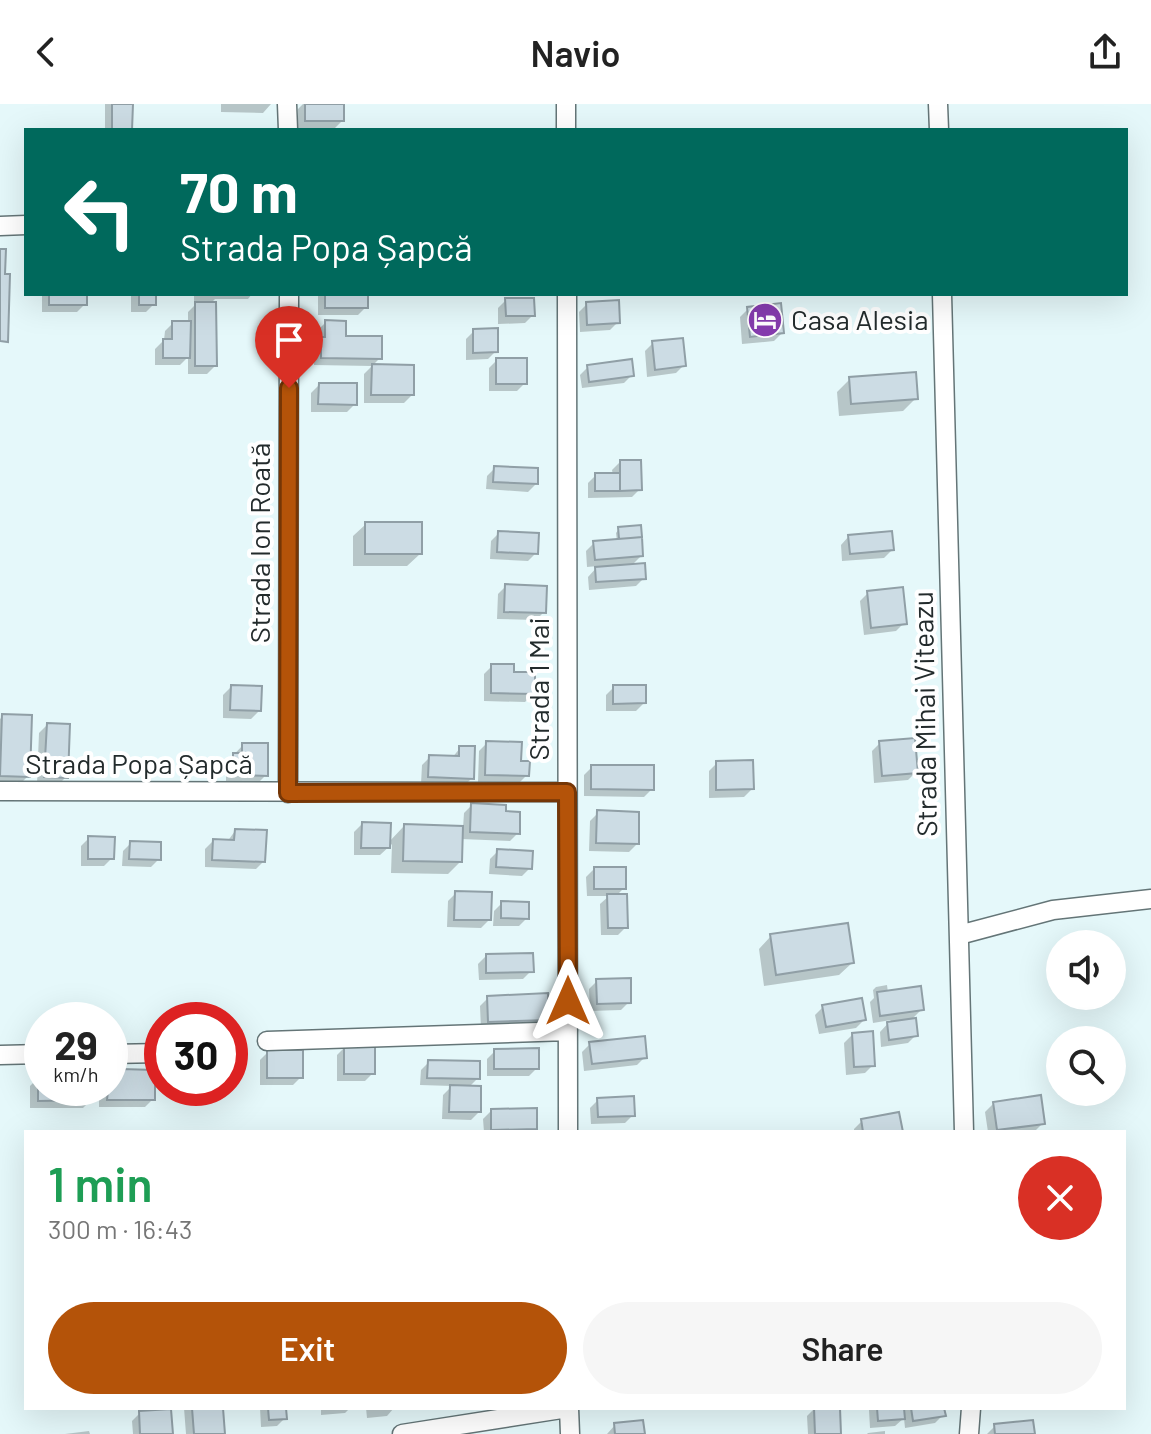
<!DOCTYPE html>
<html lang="en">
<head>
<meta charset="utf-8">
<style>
	body { margin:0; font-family:Barlow,sans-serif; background:#f6f6f6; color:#222; height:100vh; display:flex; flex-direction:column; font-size:30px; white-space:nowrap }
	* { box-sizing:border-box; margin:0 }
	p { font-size:26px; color:#767676 }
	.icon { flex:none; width:44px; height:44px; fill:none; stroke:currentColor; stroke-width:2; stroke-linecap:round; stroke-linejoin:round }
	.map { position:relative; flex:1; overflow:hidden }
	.panel { position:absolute; left:24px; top:1026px; width:1102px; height:280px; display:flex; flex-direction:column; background:#fff; border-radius:0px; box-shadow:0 8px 32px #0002 }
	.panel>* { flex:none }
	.banner { position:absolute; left:24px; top:24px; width:1104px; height:168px; border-radius:0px; box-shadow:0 8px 32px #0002; background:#00695c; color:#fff; overflow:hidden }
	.tools { position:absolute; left:1046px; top:826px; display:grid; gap:16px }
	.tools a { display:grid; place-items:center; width:80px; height:80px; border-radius:50%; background:#fff; box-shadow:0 8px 32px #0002; font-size:40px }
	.speed { position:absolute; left:24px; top:898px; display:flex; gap:16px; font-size:40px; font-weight:700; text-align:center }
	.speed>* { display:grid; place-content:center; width:104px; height:104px; border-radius:50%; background:#fff; box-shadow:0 8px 32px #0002; line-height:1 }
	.speed small { font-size:20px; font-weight:400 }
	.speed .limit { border:12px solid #d22; background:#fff; color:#111 }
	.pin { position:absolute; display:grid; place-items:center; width:68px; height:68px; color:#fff; margin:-82px -34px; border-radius:50% 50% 50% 0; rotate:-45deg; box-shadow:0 0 8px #0007 }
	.pin .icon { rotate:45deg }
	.me { position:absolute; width:88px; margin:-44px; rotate:0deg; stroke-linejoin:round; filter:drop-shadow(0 0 6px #0008) }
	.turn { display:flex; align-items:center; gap:28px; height:168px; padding:0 24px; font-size:36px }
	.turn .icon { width:104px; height:104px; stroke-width:2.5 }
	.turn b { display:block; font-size:56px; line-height:68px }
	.round { display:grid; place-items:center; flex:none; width:84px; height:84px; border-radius:42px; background:#f6f6f6 }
	.summary { display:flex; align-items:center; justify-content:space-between; height:136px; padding:0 24px }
	h1 { font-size:48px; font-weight:600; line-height:60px; color:#1e9e55 }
	.button { display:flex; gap:16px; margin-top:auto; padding:16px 24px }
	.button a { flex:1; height:92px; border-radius:48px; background:#b45309; color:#fff; font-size:32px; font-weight:600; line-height:92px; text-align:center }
	.button a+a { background:#f6f6f6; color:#222 }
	header { display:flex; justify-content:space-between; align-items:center; height:104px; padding:0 24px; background:#fff; font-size:36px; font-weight:600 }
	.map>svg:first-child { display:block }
	.shadow { fill:#0003 }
	.building { fill:#ccdce4; stroke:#909fa6; stroke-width:2 }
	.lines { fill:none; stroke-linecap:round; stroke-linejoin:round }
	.street-casing { stroke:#647577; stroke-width:21 }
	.street { stroke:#fff; stroke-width:18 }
	.route-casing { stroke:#753606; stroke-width:20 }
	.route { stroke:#b45309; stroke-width:14 }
	.labels { text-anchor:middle; stroke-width:8; stroke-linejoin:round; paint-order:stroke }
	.poi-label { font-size:28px; fill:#232b2c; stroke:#fff; text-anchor:start }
	.street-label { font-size:28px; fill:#232b2c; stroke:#fff }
</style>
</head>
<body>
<header><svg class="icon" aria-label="back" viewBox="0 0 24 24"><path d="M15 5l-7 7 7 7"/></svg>Navio<svg class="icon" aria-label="share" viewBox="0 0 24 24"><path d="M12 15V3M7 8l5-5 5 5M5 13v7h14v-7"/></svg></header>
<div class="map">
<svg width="1151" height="1330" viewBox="0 0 1151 1330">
	<rect width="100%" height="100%" fill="#e5f8fa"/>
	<!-- shadow -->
	<path class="shadow" d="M 105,0 L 131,0 L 130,26 L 105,26 Z
		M 221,0 L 271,0 L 263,9 L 221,8 Z
		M 303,0 L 342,0 L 342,17 L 334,25 L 298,24 L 298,5 Z
		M 42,190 L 85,190 L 85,200 L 77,208 L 42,208 Z
		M 131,190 L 154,190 L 154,200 L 146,208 L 131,208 Z
		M 194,190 L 252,190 L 248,195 L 215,195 L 210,200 L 215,262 L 207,270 L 188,270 L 188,253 L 180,261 L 155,261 L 155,245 L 164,236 L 165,227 L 173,219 L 188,219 L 188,208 L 194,202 Z
		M 318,190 L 366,190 L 366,203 L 358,211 L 318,211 Z
		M 506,196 L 533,211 L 525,219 L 498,220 L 498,204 Z
		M 587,200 L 618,218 L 610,226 L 580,228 L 579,208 Z
		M 748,205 L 782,229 L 774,237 L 742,240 L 740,213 Z
		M 326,218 L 344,234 L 380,254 L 372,262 L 314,261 L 314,243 L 318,239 L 318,226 Z
		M 474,227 L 496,247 L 488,255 L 466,256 L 466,235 Z
		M 653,239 L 684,261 L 676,269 L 647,273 L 645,247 Z
		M 497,256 L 525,279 L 517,287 L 489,287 L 489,264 Z
		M 372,262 L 412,291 L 404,299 L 364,299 L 364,270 Z
		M 588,263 L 632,271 L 624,279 L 582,284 L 580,271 Z
		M 850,275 L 916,294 L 903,307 L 839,312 L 837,288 Z
		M 319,281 L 355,300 L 347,308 L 311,308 L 311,289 Z
		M 620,358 L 640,385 L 632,393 L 588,394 L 588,379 L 596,371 L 613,371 L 612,366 Z
		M 495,364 L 536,380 L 528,388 L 486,385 L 487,372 Z
		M 366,420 L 420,450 L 407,462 L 353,462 L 353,432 Z
		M 619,425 L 641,452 L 631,462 L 644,474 L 636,482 L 589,486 L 588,473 L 598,462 L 587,463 L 586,447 L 594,439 L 617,437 L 616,429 Z
		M 499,429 L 536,449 L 528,457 L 490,455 L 491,437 Z
		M 849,432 L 892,446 L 884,454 L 842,457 L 841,441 Z
		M 506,482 L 544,508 L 536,516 L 497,515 L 498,490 Z
		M 868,489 L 904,519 L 896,527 L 864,531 L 860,497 Z
		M 492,562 L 512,570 L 533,590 L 525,598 L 484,597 L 484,570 Z
		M 231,583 L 259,607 L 251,615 L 223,614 L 223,591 Z
		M 614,583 L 644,599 L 636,607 L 606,607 L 606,591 Z
		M 3,612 L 28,672 L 15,685 L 0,684 L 0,615 Z
		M 47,621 L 66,673 L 58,681 L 37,680 L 39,629 Z
		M 487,639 L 519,659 L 527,671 L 519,679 L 478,678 L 479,647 Z
		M 880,639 L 916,668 L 908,676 L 874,679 L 872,647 Z
		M 243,641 L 266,671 L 258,679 L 226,679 L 226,659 Z
		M 460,644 L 472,674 L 464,682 L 421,680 L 422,661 L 430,653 L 452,654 Z
		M 717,659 L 752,685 L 744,693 L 709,694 L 709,667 Z
		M 592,663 L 652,685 L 644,693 L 584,692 L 584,671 Z
		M 472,701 L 504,709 L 518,729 L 510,737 L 461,735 L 460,758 L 448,770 L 391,769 L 392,740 L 380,751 L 354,751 L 354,728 L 362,720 L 388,739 L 404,722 L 463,724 L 464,709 Z
		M 598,709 L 637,740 L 629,748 L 589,747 L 590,717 Z
		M 235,727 L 264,757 L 256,765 L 205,763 L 205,745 L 213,737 L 227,738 Z
		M 89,734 L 112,754 L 104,762 L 81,762 L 81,742 Z
		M 131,739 L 159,755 L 151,763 L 122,762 L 123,747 Z
		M 498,747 L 530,764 L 522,772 L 489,770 L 490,755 Z
		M 594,765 L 624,784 L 616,792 L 626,823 L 618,831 L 601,831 L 600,800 L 609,792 L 587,792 L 586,773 Z
		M 456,789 L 489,816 L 481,824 L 447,823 L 448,797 Z
		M 502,799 L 527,814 L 519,822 L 493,822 L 494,807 Z
		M 771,832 L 852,859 L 839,871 L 764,882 L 759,845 Z
		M 486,852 L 531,867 L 523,875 L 479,876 L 478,860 Z
		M 597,877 L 629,898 L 621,906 L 590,907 L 589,885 Z
		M 887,881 L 888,889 L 922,905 L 910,917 L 916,931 L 908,939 L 881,943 L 880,928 L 891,916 L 873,919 L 870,898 L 874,894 L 873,886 L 876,883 Z
		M 488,894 L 547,915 L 539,923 L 481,925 L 480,902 Z
		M 823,903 L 864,916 L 856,924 L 819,930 L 815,911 Z
		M 852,931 L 873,961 L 865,969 L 846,971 L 844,939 Z
		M 590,940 L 645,953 L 637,961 L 584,967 L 582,948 Z
		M 345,943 L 373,969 L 365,977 L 337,977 L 337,951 Z
		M 495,947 L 537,964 L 529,972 L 487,972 L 487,955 Z
		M 268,948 L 301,973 L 293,981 L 260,981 L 260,956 Z
		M 429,958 L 478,974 L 468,984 L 479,1008 L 471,1016 L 442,1015 L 443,991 L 452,982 L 420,981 L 421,966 Z
		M 122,967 L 153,995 L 145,1003 L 99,1003 L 99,984 L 110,984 Z
		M 38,974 L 42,974 L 42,984 L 91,984 L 91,996 L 83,1004 L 30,1004 L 30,982 Z
		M 177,984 L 205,984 L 205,985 L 197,993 L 177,993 Z
		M 598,996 L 633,1011 L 625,1019 L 591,1020 L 590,1004 Z
		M 993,1000 L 1043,1019 L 1035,1027 L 988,1028 L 985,1008 Z
		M 491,1007 L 535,1024 L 532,1028 L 484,1028 L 483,1015 Z
		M 862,1017 L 900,1028 L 854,1028 L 854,1025 Z
		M 184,1304 L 221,1304 L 223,1330 L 186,1330 Z
		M 260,1304 L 284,1304 L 285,1314 L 277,1322 L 261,1323 Z
		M 321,1304 L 350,1304 L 345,1309 L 321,1311 Z
		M 366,1304 L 394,1304 L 387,1312 L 367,1314 Z
		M 815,1304 L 838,1304 L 839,1330 L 808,1330 L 807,1312 Z
		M 872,1304 L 942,1304 L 943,1311 L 935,1319 L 905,1324 L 904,1314 L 895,1322 L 870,1324 L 869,1306 Z
		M 140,1309 L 171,1330 L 133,1330 L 132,1317 Z
		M 615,1321 L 643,1330 L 607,1330 Z
		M 995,1322 L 1033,1330 L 987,1330 Z
		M 89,1327 L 90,1330 L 65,1330 Z
		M 885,1327 L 885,1330 L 867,1330 L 868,1329 Z"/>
	<!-- building -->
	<path class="building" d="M 112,0 L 133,0 L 132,26 L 112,26 Z
		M 305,0 L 344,0 L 344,17 L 305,17 Z
		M 0,145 L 6,145 L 5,170 L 10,170 L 8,238 L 0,237 Z
		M 49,190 L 87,190 L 87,201 L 49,201 Z
		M 139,190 L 156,190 L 156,201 L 139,201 Z
		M 325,190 L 368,190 L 368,204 L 325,204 Z
		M 505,194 L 534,194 L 535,212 L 506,212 Z
		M 619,196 L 620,219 L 587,221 L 586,198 Z
		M 195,198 L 216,198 L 217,262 L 195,262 Z
		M 781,199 L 784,229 L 750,233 L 747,203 Z
		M 325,216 L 346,217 L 346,232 L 382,232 L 382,255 L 321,254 L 321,233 L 325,233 Z
		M 172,217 L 191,217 L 190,254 L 163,254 L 163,235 L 172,235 Z
		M 498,224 L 498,248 L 473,249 L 473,225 Z
		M 683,234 L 686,262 L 655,266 L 652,237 Z
		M 496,254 L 527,254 L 527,280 L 496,280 Z
		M 632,255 L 634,272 L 589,278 L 587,261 Z
		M 372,260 L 414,261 L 414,291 L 371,291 Z
		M 916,268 L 918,295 L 851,300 L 849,273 Z
		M 319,279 L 357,279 L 357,301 L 318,300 Z
		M 620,356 L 641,356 L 642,386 L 620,387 Z
		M 494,362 L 538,364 L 538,380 L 493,378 Z
		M 595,369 L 620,369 L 620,387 L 595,387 Z
		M 365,418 L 422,418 L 422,450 L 365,450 Z
		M 641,421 L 642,433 L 619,435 L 618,423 Z
		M 498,427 L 539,429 L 538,450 L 497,448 Z
		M 892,427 L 894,446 L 850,450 L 848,431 Z
		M 642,433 L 643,452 L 595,456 L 593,437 Z
		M 645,459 L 646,475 L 596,478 L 595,463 Z
		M 505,480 L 547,482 L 546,509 L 504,508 Z
		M 903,483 L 907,520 L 871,524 L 867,487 Z
		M 491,560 L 514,560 L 514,568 L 535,568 L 535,590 L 491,589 Z
		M 231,581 L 262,582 L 261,607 L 230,606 Z
		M 613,581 L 646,581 L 646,599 L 613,600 Z
		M 2,610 L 32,611 L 30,673 L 0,672 Z
		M 47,619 L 70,620 L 68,674 L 44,673 Z
		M 915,634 L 918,669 L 882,672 L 879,637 Z
		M 486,637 L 522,638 L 521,657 L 530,657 L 529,672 L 485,671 Z
		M 242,639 L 268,639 L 268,672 L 233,671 L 233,649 L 242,649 Z
		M 459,642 L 475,642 L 474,675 L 428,673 L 429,651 L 459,652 Z
		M 753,656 L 754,685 L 716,686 L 716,657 Z
		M 591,661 L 654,661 L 654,686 L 591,685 Z
		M 471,699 L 506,701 L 506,707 L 520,708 L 520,730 L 470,728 Z
		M 597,706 L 639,708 L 639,740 L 596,739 Z
		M 362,718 L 391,719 L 390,744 L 361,744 Z
		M 404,720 L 463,722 L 462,758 L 403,757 Z
		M 235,725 L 267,726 L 265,758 L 212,756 L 213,735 L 234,736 Z
		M 88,732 L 115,733 L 114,755 L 88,755 Z
		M 130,737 L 161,738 L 161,756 L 129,755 Z
		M 497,745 L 533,747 L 532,765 L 496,763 Z
		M 594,763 L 626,763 L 626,785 L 594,785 Z
		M 455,787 L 492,788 L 491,816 L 454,816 Z
		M 607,790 L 627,790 L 628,824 L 608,824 Z
		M 501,797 L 529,798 L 529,815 L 501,814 Z
		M 848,819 L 854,859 L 776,871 L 770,830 Z
		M 533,849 L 534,868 L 486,869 L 486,850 Z
		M 631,874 L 631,899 L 597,900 L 596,875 Z
		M 921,882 L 924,906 L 880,912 L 877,888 Z
		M 548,889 L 549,916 L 488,918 L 487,892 Z
		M 862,894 L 866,916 L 826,923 L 822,901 Z
		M 916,914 L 918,932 L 889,936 L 887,918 Z
		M 873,927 L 875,962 L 854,963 L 852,929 Z
		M 645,932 L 647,954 L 592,960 L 589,938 Z
		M 375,940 L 375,970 L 344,970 L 344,941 Z
		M 539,944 L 539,965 L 494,965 L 494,945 Z
		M 267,946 L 303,946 L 303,974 L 267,974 Z
		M 428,956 L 480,957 L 480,975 L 427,974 Z
		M 121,965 L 155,966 L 155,996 L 107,996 L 110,969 L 121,970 Z
		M 38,972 L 42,972 L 42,984 L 93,984 L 93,996 L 38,997 Z
		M 450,981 L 481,982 L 481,1008 L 449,1008 Z
		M 1041,991 L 1045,1020 L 997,1026 L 993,998 Z
		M 634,992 L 635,1012 L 598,1013 L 597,994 Z
		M 537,1004 L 537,1025 L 491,1026 L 491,1005 Z
		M 899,1008 L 903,1028 L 863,1028 L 861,1015 Z
		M 192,1304 L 223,1304 L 225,1330 L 194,1330 Z
		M 268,1304 L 286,1304 L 287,1315 L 269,1316 Z
		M 814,1304 L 840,1304 L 841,1330 L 815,1330 Z
		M 877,1304 L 904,1304 L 905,1315 L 878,1317 Z
		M 911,1304 L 944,1304 L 946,1312 L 913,1317 Z
		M 171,1305 L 173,1330 L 140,1330 L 139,1307 Z
		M 643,1316 L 645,1330 L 615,1330 L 614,1319 Z
		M 1033,1316 L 1035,1330 L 995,1330 L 994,1320 Z"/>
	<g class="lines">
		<!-- street casing -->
		<g class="street-casing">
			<path id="street" d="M 287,0 L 288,26
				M 566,0 L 566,26
				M 938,0 L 939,26
				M 0,122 L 26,121
				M 567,190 L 568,1028
				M 942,190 L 964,1028
				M 0,687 L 567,688
				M 288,689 L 289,190
				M 959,831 L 1053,806 L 1151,795
				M 267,937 L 568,927
				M 110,950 L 162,949
				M 0,951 L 42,950
				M 569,1304 L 570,1330
				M 402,1330 L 568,1304
				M 969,1330 L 971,1304"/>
		</g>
		<!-- street -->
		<use href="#street" class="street"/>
	</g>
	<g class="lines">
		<!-- route casing -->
		<g class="route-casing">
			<path id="route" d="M 289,284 L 288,689 L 567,688 L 568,897"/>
		</g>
		<!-- route -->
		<use href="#route" class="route"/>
	</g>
	<!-- icons -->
	<defs>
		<g id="hotel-disc" transform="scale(1.8)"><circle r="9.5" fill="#853cae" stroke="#fff"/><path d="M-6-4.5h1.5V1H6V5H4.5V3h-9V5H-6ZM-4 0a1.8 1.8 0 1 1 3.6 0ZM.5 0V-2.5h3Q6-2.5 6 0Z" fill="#fff"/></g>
	</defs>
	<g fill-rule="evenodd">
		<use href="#hotel-disc" x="765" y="216"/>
	</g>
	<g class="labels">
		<!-- poi labels -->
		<g class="poi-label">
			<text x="791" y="226">Casa Alesia</text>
		</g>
		<!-- street labels -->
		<g class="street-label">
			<text transform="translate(260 439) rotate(-90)" y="10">Strada Ion Roată</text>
			<text transform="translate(539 585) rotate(-90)" y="10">Strada 1 Mai</text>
			<text transform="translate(925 610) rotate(-91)" y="10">Strada Mihai Viteazu</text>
			<text x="139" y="670">Strada Popa Șapcă</text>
		</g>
	</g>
</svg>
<div class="tools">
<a><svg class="icon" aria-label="sound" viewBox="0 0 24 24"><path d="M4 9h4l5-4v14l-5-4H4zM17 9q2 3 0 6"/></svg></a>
<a><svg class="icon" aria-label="search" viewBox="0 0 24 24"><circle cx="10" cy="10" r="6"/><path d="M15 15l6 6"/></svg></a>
</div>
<div class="speed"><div>29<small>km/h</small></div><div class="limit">30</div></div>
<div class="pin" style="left:289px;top:284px;background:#d93025"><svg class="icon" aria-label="arrive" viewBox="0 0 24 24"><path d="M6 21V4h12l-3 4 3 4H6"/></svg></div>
<svg class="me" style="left:568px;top:897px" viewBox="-20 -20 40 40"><path d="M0-17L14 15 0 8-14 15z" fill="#b45309" stroke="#fff" stroke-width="4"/></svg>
<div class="banner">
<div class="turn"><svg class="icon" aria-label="left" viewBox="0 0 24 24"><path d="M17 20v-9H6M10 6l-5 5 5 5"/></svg><div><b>70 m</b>Strada Popa Șapcă</div></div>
</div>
<section class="panel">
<div class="summary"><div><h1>1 min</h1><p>300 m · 16:43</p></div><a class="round" style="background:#d93025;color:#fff"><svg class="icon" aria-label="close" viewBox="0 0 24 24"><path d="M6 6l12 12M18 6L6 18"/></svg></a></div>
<div class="button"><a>Exit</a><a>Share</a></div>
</section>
</div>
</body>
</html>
